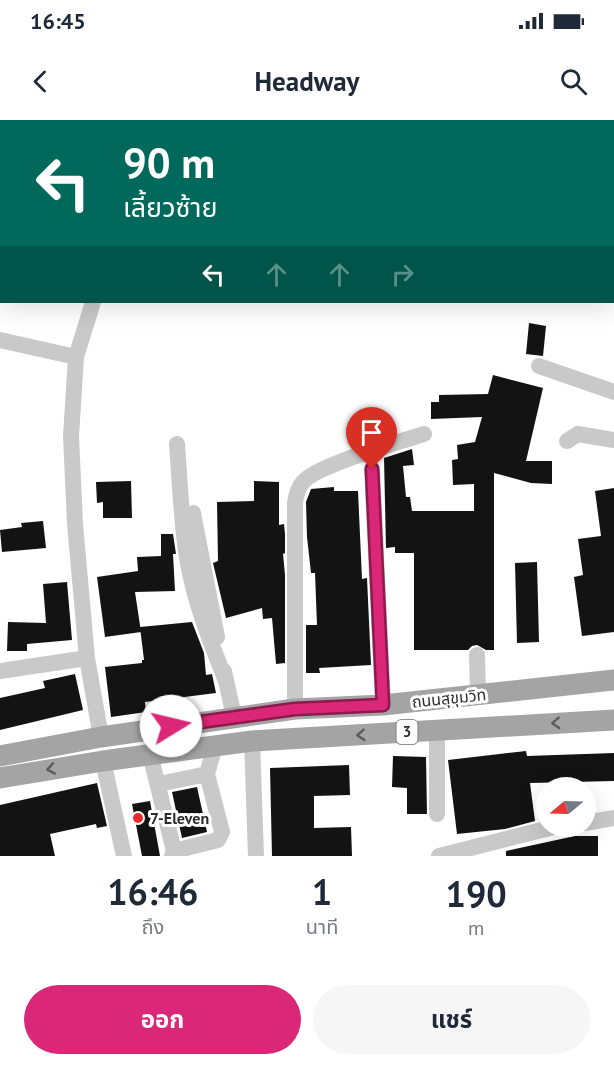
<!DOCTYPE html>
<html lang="th">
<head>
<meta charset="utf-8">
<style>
	body { margin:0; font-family:"PT Sans","Noto Sans Thai",sans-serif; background:#f6f6f7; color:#1f2937; height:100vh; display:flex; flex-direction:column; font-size:22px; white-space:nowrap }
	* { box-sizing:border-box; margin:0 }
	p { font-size:20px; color:#747a83 }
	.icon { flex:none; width:33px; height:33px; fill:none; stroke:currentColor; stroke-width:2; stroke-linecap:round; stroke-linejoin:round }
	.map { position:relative; height:736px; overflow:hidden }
	.drawer { display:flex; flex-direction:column; background:#fff; flex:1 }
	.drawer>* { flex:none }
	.hud { position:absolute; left:0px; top:0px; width:615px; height:183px; box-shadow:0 6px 24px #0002; background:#00695c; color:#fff; overflow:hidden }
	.needle { width:39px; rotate:251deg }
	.fabs { position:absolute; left:536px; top:657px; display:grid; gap:12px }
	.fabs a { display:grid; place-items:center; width:60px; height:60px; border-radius:50%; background:#fff; box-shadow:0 6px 24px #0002; font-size:30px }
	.pin { position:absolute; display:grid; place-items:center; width:51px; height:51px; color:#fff; margin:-62px -26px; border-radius:50% 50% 50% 0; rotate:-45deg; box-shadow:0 0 6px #0007 }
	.pin .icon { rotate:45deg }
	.me { position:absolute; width:66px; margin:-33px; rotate:81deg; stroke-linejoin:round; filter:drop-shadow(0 0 4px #0008) }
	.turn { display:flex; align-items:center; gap:21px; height:126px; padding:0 24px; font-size:27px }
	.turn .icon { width:78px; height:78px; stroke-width:2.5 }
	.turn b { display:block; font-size:42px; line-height:51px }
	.lanes { display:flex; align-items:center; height:57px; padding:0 24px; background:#0003; justify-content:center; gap:30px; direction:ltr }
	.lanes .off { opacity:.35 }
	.eta { display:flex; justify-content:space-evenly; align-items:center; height:102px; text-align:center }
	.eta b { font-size:36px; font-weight:700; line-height:42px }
	.primary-button { display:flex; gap:12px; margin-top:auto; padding:12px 24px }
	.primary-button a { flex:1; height:69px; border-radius:36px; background:#db2777; color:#fff; font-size:24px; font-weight:700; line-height:69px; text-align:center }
	.primary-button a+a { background:#f6f6f7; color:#1f2937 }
	.status { display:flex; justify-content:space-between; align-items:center; height:42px; padding:0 30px; background:#fff; direction:ltr }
	.status svg { height:16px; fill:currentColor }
	header { display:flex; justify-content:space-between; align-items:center; height:78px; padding:0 24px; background:#fff; font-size:27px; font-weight:700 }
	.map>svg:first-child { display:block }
	.building { fill:#131313 }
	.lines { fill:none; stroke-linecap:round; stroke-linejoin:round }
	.minor { stroke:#c9c9c9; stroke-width:16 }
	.major { stroke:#a4a4a4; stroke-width:21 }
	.oneway { stroke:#5c5c5c }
	.route-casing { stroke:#8e194d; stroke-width:15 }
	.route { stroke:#db2777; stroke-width:10 }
	.poi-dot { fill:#ea2927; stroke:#fff; stroke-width:2 }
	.labels { text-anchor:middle; stroke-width:6; stroke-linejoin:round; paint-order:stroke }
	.shield { fill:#fff; stroke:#6b6b6b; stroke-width:1.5 }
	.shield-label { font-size:15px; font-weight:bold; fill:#2c2c2c }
	.street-label { font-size:16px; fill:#2c2c2c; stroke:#fff }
	.poi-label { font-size:16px; font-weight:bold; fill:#2c2c2c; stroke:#fff; text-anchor:start }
</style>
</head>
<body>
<div class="status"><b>16:45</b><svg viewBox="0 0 49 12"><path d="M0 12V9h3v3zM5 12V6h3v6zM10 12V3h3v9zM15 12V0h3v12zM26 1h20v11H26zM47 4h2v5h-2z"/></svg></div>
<header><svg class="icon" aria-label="back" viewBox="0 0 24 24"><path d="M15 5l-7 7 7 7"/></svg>Headway<svg class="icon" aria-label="search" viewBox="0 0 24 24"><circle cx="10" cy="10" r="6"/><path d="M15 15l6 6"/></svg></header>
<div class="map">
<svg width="614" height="736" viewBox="0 0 614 736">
	<rect width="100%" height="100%" fill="#fff"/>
	<!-- building -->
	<path class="building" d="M 529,203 L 546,206 L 543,236 L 526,234 Z
		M 493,255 L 543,268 L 526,341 L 552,341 L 552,364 L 531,363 L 494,353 L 494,530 L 486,530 L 477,525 L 472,526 L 468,530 L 414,530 L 414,433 L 395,433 L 395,427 L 386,428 L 384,338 L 412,329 L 414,345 L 403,346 L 406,377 L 410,377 L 412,391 L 474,391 L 474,364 L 453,365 L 452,340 L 458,339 L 457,325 L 475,322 L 482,297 L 431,299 L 431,282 L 439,282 L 439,275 L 488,274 Z
		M 131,361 L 132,398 L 103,398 L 103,382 L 97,383 L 96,362 Z
		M 254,361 L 279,362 L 279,405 L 284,404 L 285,414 L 285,433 L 283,434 L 285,455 L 285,543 L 276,544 L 272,498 L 263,499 L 262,488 L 226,498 L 213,443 L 218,441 L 217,382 L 254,381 Z
		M 334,367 L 334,371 L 358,371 L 362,459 L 367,458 L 371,545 L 319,548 L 320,553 L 306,553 L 306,505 L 317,505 L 315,453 L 311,453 L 307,417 L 306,382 L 311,369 Z
		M 614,368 L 614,512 L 582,516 L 574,457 L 583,455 L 578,419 L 601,416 L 595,371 Z
		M 43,401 L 46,428 L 2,432 L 0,410 L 22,407 L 21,403 Z
		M 161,414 L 173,414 L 176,434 L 173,434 L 175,471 L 135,472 L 141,512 L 105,517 L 97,457 L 138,451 L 137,437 L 161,436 Z
		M 537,442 L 539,522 L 517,523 L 515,443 Z
		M 67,462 L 72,520 L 27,524 L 27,531 L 7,531 L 8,502 L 46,503 L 43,464 Z
		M 192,502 L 204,533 L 206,555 L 212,554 L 216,573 L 145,582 L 146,592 L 111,597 L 105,547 L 142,543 L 142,540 L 144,540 L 140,507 Z
		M 75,554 L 83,590 L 0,610 L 0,578 L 45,568 L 43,561 Z
		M 526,631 L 527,636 L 614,633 L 614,661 L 530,663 L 535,701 L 505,709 L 457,714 L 448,640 Z
		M 393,636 L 426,637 L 427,694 L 407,694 L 407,668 L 392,667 Z
		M 349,645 L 350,675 L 314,676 L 314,708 L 351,707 L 352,736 L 272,736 L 270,648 Z
		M 97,663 L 107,706 L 97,708 L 96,704 L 50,714 L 55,736 L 0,736 L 0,685 Z
		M 197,667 L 207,712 L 182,718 L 172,672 Z
		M 150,681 L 160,736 L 142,736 L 132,684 Z
		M 575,716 L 598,716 L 598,736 L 506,736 L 506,731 Z"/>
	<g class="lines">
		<!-- minor -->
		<path class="minor" d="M 474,0 L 474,2
			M 151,2 L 152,0
			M 93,182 L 76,237 L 71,316 L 75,404 L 87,538 L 101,617
			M 0,220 L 76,237
			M 539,246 L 614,272
			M 567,321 L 578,314 L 614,320
			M 177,324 C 180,362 181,400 187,438 C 194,481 210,521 226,561
			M 372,349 L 383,585
			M 193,393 L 217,517
			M 477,535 L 478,576
			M 0,551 L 87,538
			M 224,551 L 234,597
			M 295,589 L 295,383 C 296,375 298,368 303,362 C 317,345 400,322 424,314
			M 252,621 L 256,736
			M 150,634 L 174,731 L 172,736
			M 103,641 L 124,736
			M 159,664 L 207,654
			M 437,694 L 437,610
			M 585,703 L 614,698
			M 174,731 L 218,720 L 222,712 L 207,654 L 215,626
			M 439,736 L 558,706"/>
		<!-- major -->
		<path class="major" d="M 0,636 L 101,617 L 295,589 L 383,585 L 614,560
			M 0,658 L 103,641 L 252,621 L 614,600"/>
	</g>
	<!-- one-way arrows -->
	<defs><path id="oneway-chevron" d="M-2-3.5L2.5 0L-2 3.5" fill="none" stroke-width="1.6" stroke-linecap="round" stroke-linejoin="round" transform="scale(1.5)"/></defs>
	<g class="oneway">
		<use href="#oneway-chevron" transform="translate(556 603) rotate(177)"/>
		<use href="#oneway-chevron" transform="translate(361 615) rotate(176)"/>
		<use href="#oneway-chevron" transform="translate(51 649) rotate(170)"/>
	</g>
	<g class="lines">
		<!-- route casing -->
		<g class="route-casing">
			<path id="route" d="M 171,606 L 295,589 L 383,585 L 372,349"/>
		</g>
		<!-- route -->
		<use href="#route" class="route"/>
	</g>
	<!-- markers -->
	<circle class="poi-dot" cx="138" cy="698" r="6"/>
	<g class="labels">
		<!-- shield labels -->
		<rect class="shield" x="396.5" y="600" width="21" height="24" rx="4.5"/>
		<g class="shield-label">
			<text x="407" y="617">3</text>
		</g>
		<!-- street labels -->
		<g class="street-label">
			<text transform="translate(449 578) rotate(-6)" y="6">ถนนสุขุมวิท</text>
		</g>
		<!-- poi labels -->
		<g class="poi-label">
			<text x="150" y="704">7-Eleven</text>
		</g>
	</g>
</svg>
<div class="fabs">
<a><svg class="needle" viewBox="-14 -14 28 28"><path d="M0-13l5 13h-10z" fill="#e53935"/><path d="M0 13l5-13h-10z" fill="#747a83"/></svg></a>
</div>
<div class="pin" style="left:372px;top:349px;background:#d93025"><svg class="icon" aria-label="arrive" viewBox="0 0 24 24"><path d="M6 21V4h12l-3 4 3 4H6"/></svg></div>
<svg class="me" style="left:171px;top:606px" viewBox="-20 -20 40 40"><circle r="19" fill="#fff"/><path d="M0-13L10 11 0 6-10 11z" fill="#db2777"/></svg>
<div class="hud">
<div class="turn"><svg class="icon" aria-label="left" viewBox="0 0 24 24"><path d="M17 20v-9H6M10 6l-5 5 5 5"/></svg><div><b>90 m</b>เลี้ยวซ้าย</div></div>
<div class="lanes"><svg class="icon" aria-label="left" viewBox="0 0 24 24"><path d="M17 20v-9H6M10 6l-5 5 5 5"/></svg><svg class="icon off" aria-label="ahead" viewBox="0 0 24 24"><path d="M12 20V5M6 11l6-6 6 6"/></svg><svg class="icon off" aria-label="ahead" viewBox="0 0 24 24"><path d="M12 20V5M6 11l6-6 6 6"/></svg><svg class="icon off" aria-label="right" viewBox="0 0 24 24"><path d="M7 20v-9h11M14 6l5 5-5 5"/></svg></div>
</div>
</div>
<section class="drawer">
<div class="eta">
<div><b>16:46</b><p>ถึง</p></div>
<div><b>1</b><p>นาที</p></div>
<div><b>190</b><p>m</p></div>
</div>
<div class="primary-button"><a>ออก</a><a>แชร์</a></div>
</section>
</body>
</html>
